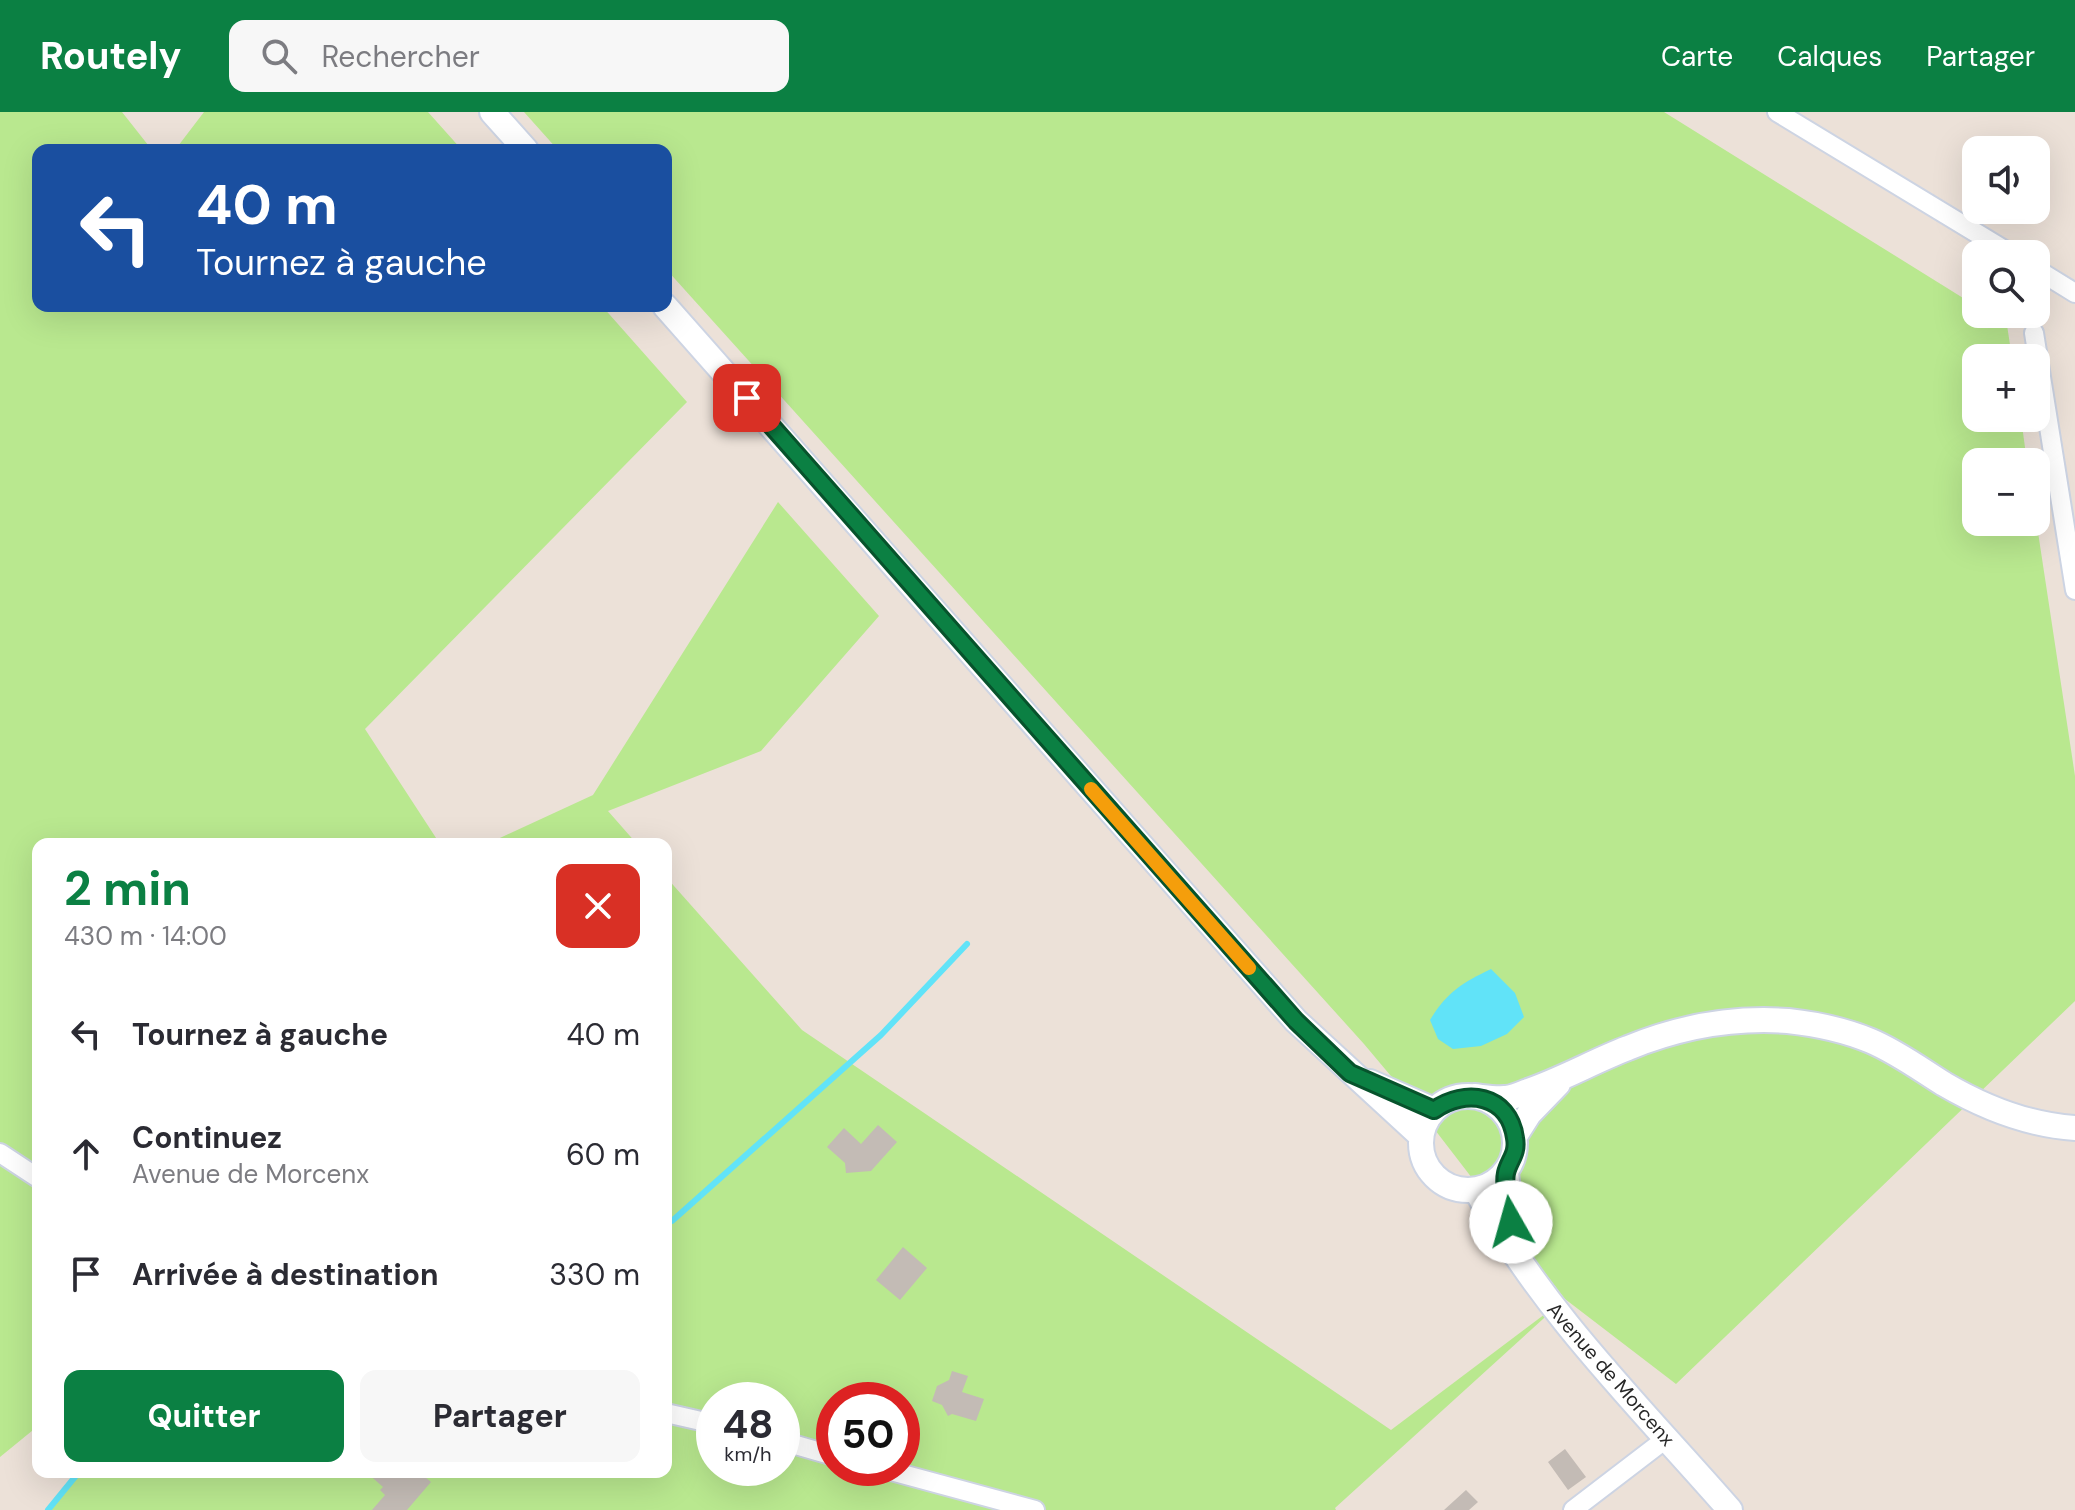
<!DOCTYPE html>
<html lang="fr">
<head>
<meta charset="utf-8">
<style>
	body { margin:0; font-family:"DM Sans",sans-serif; background:#f7f7f7; color:#2b2b33; height:100vh; display:flex; flex-direction:column; font-size:30px; white-space:nowrap }
	* { box-sizing:border-box; margin:0 }
	p { font-size:26px; color:#7c7c81 }
	.icon { flex:none; width:44px; height:44px; fill:none; stroke:currentColor; stroke-width:2; stroke-linecap:round; stroke-linejoin:round }
	.map { position:relative; flex:1; overflow:hidden }
	.drawer { position:absolute; left:32px; top:726px; width:640px; height:640px; display:flex; flex-direction:column; background:#fff; border-radius:16px; box-shadow:0 8px 32px #0002 }
	.drawer>* { flex:none }
	.banner { position:absolute; left:32px; top:32px; width:640px; height:168px; border-radius:16px; box-shadow:0 8px 32px #0002; background:#1a4fa0; color:#fff; overflow:hidden }
	.buttons { position:absolute; left:1962px; top:24px; display:grid; gap:16px }
	.buttons a { display:grid; place-items:center; width:88px; height:88px; border-radius:16px; background:#fff; box-shadow:0 8px 32px #0002; font-size:40px }
	.speed { position:absolute; left:696px; top:1270px; display:flex; gap:16px; font-size:40px; font-weight:700; text-align:center }
	.speed>* { display:grid; place-content:center; width:104px; height:104px; border-radius:50%; background:#fff; box-shadow:0 8px 32px #0002; line-height:1 }
	.speed small { font-size:20px; font-weight:400 }
	.speed .limit { border:12px solid #d22; background:#fff; color:#111 }
	.pin { position:absolute; display:grid; place-items:center; width:68px; height:68px; color:#fff; margin:-34px; border-radius:16px; box-shadow:0 4px 12px #0006 }
	.me { position:absolute; width:88px; margin:-44px; rotate:353deg; stroke-linejoin:round; filter:drop-shadow(0 0 6px #0008) }
	.turn { display:flex; align-items:center; gap:28px; height:168px; padding:0 32px; font-size:36px }
	.turn .icon { width:104px; height:104px; stroke-width:2.5 }
	.turn b { display:block; font-size:56px; line-height:68px }
	.round { display:grid; place-items:center; flex:none; width:84px; height:84px; border-radius:16px; background:#f7f7f7 }
	.summary { display:flex; align-items:center; justify-content:space-between; height:136px; padding:0 32px }
	h1 { font-size:48px; font-weight:700; line-height:60px; color:#0b8043 }
	.action { display:flex; gap:16px; margin-top:auto; padding:16px 32px }
	.action a { flex:1; height:92px; border-radius:16px; background:#0b8043; color:#fff; font-size:32px; font-weight:700; line-height:92px; text-align:center }
	.action a+a { background:#f7f7f7; color:#2b2b33 }
	ul { padding:0; list-style:none }
	li { display:flex; align-items:center; gap:24px; height:120px; padding:0 32px }
	li div { flex:1 }
	li b { display:block; font-size:30px }
	li em { font-style:normal }
	header { display:flex; align-items:center; gap:48px; box-sizing:border-box; height:112px; padding:0 40px; background:#0b8043; color:#fff }
	header strong { font-size:38px }
	nav { display:flex; gap:44px; margin-inline-start:auto; font-size:28px }
	.search { width:560px; height:72px; background:#f7f7f7; display:flex; align-items:center; gap:20px; box-sizing:border-box; padding:0 28px; border-radius:16px; color:#7c7c81; font-size:30px }
	.map>svg:first-child { display:block }
	.green { fill:#b9e88f; fill-rule:evenodd }
	.water { fill:#61e3f8 }
	.lines { fill:none; stroke-linecap:round; stroke-linejoin:round }
	.stream { stroke:#61e3f8; stroke-width:6 }
	.building { fill:#c3bbb5 }
	.street-casing { stroke:#cdd4e3; stroke-width:22 }
	.secondary-casing { stroke:#cdd4e3; stroke-width:28 }
	.street { stroke:#fff; stroke-width:18 }
	.secondary { stroke:#fff; stroke-width:24 }
	.route-casing { stroke:#07532c; stroke-width:20 }
	.route { stroke:#0b8043; stroke-width:14 }
	.slow { stroke:#f59e0b; stroke-width:14 }
	.labels { text-anchor:middle; stroke-width:6; stroke-linejoin:round; paint-order:stroke }
	.street-label { font-size:20px; fill:#282828; stroke:#fff }
</style>
</head>
<body>
<header>
<strong>Routely</strong>
<div class="search"><svg class="icon" aria-label="search" viewBox="0 0 24 24"><circle cx="10" cy="10" r="6"/><path d="M15 15l6 6"/></svg>Rechercher</div>
<nav><a>Carte</a><a>Calques</a><a>Partager</a></nav>
</header>
<div class="map">
<svg width="2075" height="1398" viewBox="0 0 2075 1398">
	<rect width="100%" height="100%" fill="#ece1d8"/>
	<!-- green -->
	<path class="green" d="M 0,0 L 122,0 L 152,38 L 38,38 L 38,194 L 602,194 L 687,290 L 365,617 L 440,732 L 38,732 L 38,1314 L 0,1345 Z
		M 204,0 L 428,0 L 462,38 L 175,38 Z
		M 524,0 L 1664,0 L 1976,194 L 1976,202 L 1990,202 L 2007,213 L 2012,246 L 1976,246 L 1976,306 L 2021,306 L 2027,350 L 1976,350 L 1976,410 L 2036,410 L 2036,407 L 2075,664 L 2075,889 L 1676,1272 L 1565,1187 L 1335,1396 L 1336,1398 L 48,1398 L 77,1360 L 666,1360 L 666,765 L 802,918 L 1391,1318 L 1565,1187 L 1422,1001 L 1364,932 L 666,157 L 666,38 L 558,38 ZM 714,1288 L 782,1288 L 782,1356 L 714,1356 ZM 834,1288 L 902,1288 L 902,1356 L 834,1356 Z
		M 778,390 L 879,504 L 761,639 L 608,699 L 637,732 L 487,732 L 593,683 Z"/>
	<!-- water -->
	<path class="water" d="M 1491,857 L 1515,881 L 1524,905 L 1507,922 L 1481,934 L 1453,937 L 1438,927 L 1430,908 C 1447,880 1462,871 1491,857 Z"/>
	<g class="lines">
		<!-- stream -->
		<path class="stream" d="M 666,1111 L 672,1109 L 881,923 L 967,832
			M 48,1398 L 79,1360"/>
	</g>
	<!-- building -->
	<path class="building" d="M 878,1013 L 897,1030 L 871,1059 L 846,1061 L 845,1051 L 827,1035 L 844,1016 L 861,1032 Z
		M 903,1135 L 927,1156 L 900,1188 L 876,1168 Z
		M 952,1259 L 968,1264 L 962,1280 L 984,1287 L 976,1309 L 952,1302 L 948,1304 L 942,1293 L 932,1289 L 937,1274 L 949,1268 Z
		M 1565,1337 L 1586,1365 L 1568,1378 L 1548,1350 Z
		M 366,1360 L 419,1360 L 431,1370 L 407,1398 L 372,1398 L 385,1383 L 380,1378 L 383,1375 Z
		M 1466,1378 L 1478,1390 L 1469,1398 L 1444,1398 Z"/>
	<g class="lines">
		<!-- street casing -->
		<g class="street-casing">
			<path id="street" d="M 1777,0 L 2011,142
				M 2036,157 L 2075,181
				M 2034,221 L 2075,478
				M 0,1041 L 38,1066
				M 666,1301 L 714,1312
				M 782,1329 L 834,1344
				M 880,1356 L 1035,1398
				M 1573,1398 L 1667,1326"/>
		</g>
		<!-- secondary casing -->
		<g class="secondary-casing">
			<path id="secondary" d="M 492,0 L 526,38
				M 665,194 L 1296,909 L 1421,1024
				M 1370,970 L 1434,998
				M1421 1031a47 47 0 1 1 94 0a47 47 0 1 1-94 0Z
				M 1474,984 C 1484,985 1495,987 1505,986 C 1512,986 1521,982 1528,979 C 1563,967 1594,949 1628,936 C 1679,915 1733,905 1788,909 C 1816,912 1845,918 1871,929 C 1897,940 1920,957 1944,972 C 1985,996 2027,1013 2075,1016
				M 1515,1024 L 1529,1002 L 1558,972
				M 1506,1060 L 1511,1110 L 1518,1138
				M 1476,1078 C 1542,1199 1640,1295 1730,1398"/>
		</g>
		<!-- street -->
		<use href="#street" class="street"/>
		<!-- secondary -->
		<use href="#secondary" class="secondary"/>
	</g>
	<g class="lines">
		<!-- route casing -->
		<g class="route-casing">
			<path id="route" d="M 747,286 L 1296,909 L 1350,961 L 1434,998 C 1465,976 1509,982 1515,1026 C 1518,1042 1509,1048 1506,1061 C 1503,1075 1510,1096 1511,1110"/>
		</g>
		<!-- route -->
		<use href="#route" class="route"/>
		<!-- slow -->
		<path class="slow" d="M 1091,677 L 1249,856"/>
	</g>
	<g class="labels">
		<!-- street labels -->
		<g class="street-label">
			<text transform="translate(1611 1262) rotate(49)" y="7">Avenue de Morcenx</text>
		</g>
	</g>
</svg>
<div class="buttons">
<a><svg class="icon" aria-label="sound" viewBox="0 0 24 24"><path d="M4 9h4l5-4v14l-5-4H4zM17 9q2 3 0 6"/></svg></a>
<a><svg class="icon" aria-label="search" viewBox="0 0 24 24"><circle cx="10" cy="10" r="6"/><path d="M15 15l6 6"/></svg></a>
<a>+</a>
<a>−</a>
</div>
<div class="speed"><div>48<small>km/h</small></div><div class="limit">50</div></div>
<div class="pin" style="left:747px;top:286px;background:#d93025"><svg class="icon" aria-label="arrive" viewBox="0 0 24 24"><path d="M6 21V4h12l-3 4 3 4H6"/></svg></div>
<svg class="me" style="left:1511px;top:1110px" viewBox="-20 -20 40 40"><circle r="19" fill="#fff"/><path d="M0-13L10 11 0 6-10 11z" fill="#0b8043"/></svg>
<div class="banner">
<div class="turn"><svg class="icon" aria-label="left" viewBox="0 0 24 24"><path d="M17 20v-9H6M10 6l-5 5 5 5"/></svg><div><b>40 m</b>Tournez à gauche</div></div>
</div>
<section class="drawer">
<div class="summary"><div><h1>2 min</h1><p>430 m · 14:00</p></div><a class="round" style="background:#d93025;color:#fff"><svg class="icon" aria-label="close" viewBox="0 0 24 24"><path d="M6 6l12 12M18 6L6 18"/></svg></a></div>
<ul>
<li><svg class="icon" aria-label="left" viewBox="0 0 24 24"><path d="M17 20v-9H6M10 6l-5 5 5 5"/></svg><div><b>Tournez à gauche</b></div><em>40 m</em></li>
<li><svg class="icon" aria-label="ahead" viewBox="0 0 24 24"><path d="M12 20V5M6 11l6-6 6 6"/></svg><div><b>Continuez</b><p>Avenue de Morcenx</p></div><em>60 m</em></li>
<li><svg class="icon" aria-label="arrive" viewBox="0 0 24 24"><path d="M6 21V4h12l-3 4 3 4H6"/></svg><div><b>Arrivée à destination</b></div><em>330 m</em></li>
</ul>
<div class="action"><a>Quitter</a><a>Partager</a></div>
</section>
</div>
</body>
</html>
